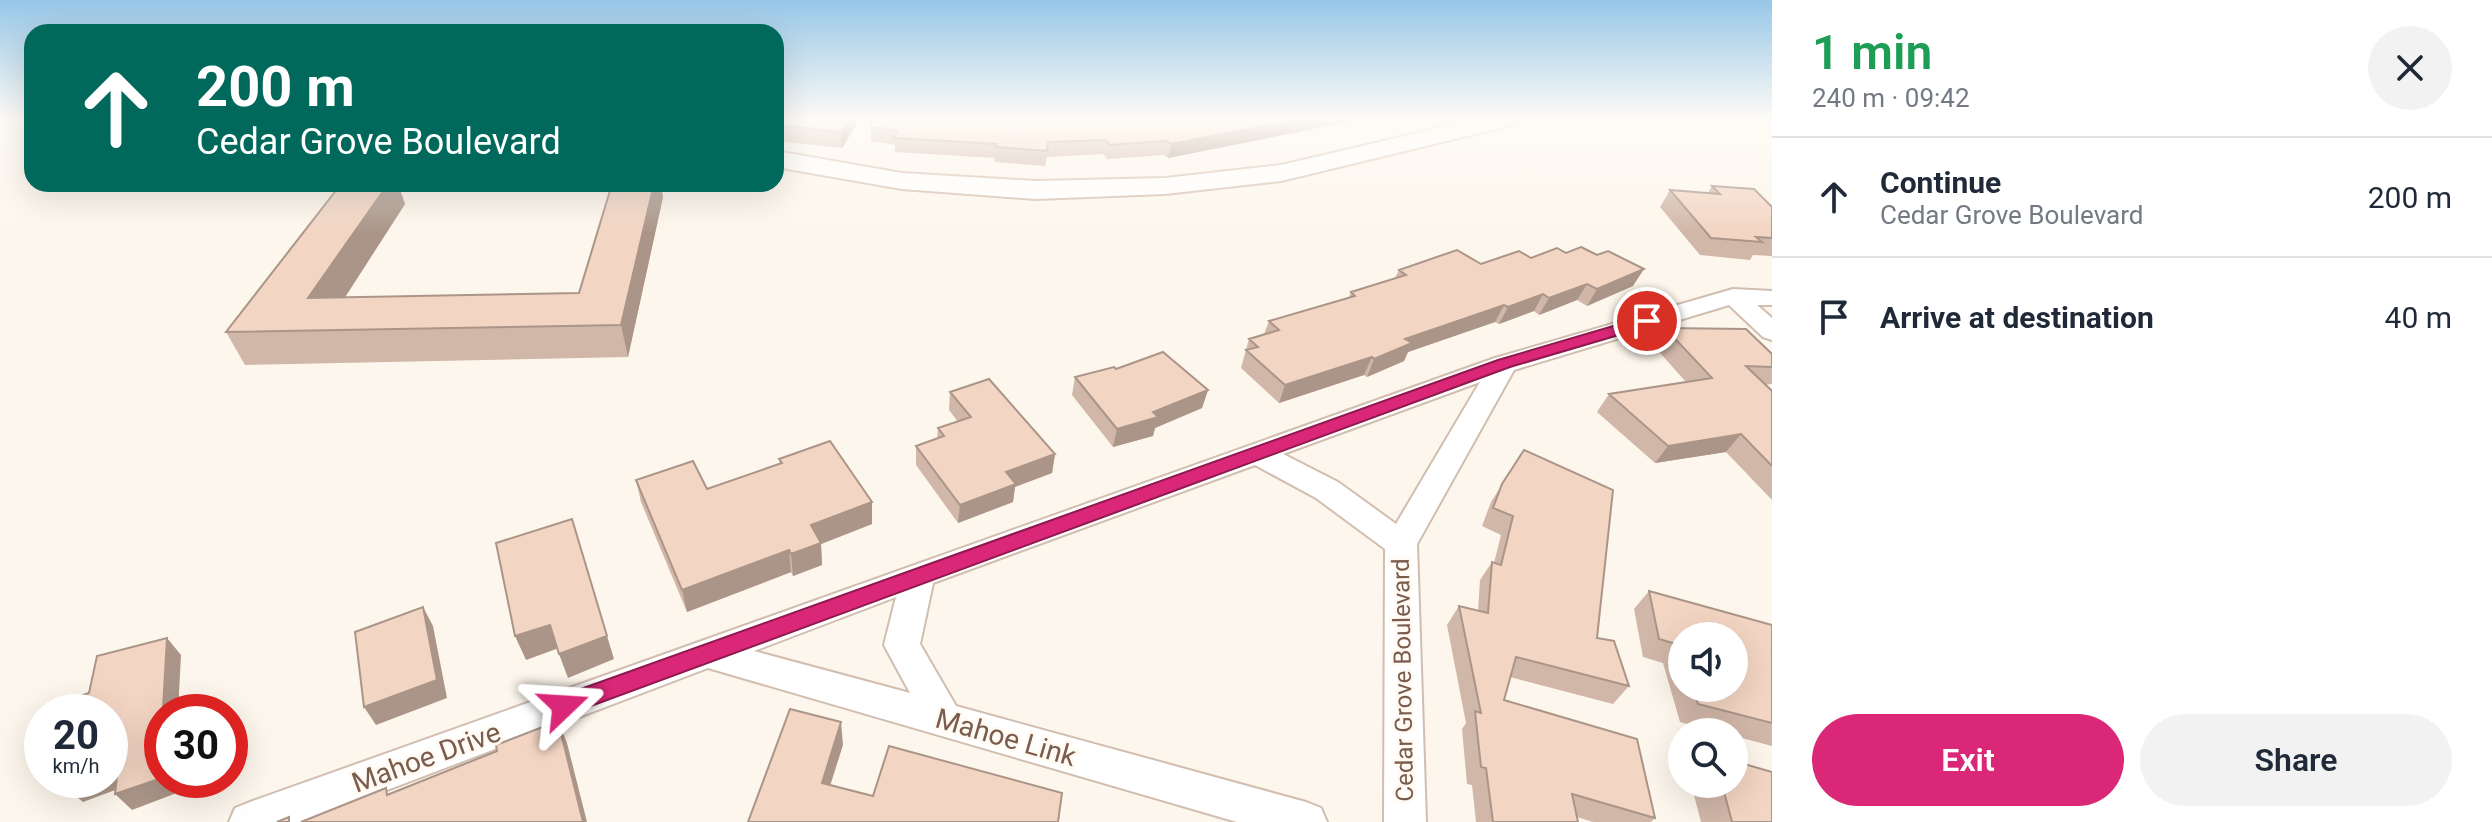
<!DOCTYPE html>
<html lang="en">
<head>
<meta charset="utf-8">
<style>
	body { margin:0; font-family:Roboto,sans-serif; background:#f2f2f3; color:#1f2937; height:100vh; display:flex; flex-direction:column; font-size:30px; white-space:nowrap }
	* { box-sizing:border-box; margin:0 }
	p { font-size:26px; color:#747a83 }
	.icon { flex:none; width:44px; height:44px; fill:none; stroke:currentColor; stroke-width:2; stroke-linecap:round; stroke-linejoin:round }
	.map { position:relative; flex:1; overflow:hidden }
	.drawer { display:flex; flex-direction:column; background:#fff; width:720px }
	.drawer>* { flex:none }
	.banner { position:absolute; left:24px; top:24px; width:760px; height:168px; border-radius:24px; box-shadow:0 8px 32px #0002; background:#00695c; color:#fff; overflow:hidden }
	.controls { position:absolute; left:1668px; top:622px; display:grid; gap:16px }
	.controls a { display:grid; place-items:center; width:80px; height:80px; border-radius:50%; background:#fff; box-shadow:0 8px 32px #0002; font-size:40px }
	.speed { position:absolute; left:24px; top:694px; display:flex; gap:16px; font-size:40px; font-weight:700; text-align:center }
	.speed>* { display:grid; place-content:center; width:104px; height:104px; border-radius:50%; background:#fff; box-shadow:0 8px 32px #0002; line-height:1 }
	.speed small { font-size:20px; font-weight:400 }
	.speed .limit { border:12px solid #d22; background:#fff; color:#111 }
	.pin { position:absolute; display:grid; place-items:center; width:68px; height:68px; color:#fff; margin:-34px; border:4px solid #fff; border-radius:50%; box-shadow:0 2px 8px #0007 }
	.me { position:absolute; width:88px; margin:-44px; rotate:70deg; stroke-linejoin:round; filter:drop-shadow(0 0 6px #0008) }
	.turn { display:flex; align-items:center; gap:28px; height:168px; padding:0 40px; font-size:36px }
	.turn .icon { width:104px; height:104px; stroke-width:2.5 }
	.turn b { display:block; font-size:56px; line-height:68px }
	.round { display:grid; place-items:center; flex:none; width:84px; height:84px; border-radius:42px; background:#f2f2f3 }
	.summary { display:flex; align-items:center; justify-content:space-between; height:136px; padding:0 40px }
	h1 { font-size:48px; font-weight:600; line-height:60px; color:#1e9e55 }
	.primary-button { display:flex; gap:16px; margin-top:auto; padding:16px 40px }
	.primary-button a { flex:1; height:92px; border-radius:48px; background:#db2777; color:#fff; font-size:32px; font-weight:600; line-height:92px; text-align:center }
	.primary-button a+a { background:#f2f2f3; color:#1f2937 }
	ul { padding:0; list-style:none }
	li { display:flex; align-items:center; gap:24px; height:120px; padding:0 40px; border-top:2px solid #e0e1e3 }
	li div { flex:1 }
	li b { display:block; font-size:30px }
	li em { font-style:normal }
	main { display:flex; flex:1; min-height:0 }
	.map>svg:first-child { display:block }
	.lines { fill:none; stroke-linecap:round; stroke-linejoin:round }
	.street-casing { stroke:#d1beb0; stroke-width:4 }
	.secondary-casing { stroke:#d6c0b0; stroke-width:4 }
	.street { fill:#fff; fill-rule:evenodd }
	.secondary { fill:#fff; fill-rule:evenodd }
	.wall { fill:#d1b7a8; fill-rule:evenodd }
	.shaded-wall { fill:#aa9588 }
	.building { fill:#f3d5c3; stroke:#aa9588; stroke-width:2 }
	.route { fill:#db2777; stroke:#8e194d; stroke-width:2 }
	.labels { text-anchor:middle; stroke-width:6; stroke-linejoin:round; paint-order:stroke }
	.street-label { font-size:24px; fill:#7a5c4d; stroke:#fffaf3 }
	.near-street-label { font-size:28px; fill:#7a5c4d; stroke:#fffaf3 }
</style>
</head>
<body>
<main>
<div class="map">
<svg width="1772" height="822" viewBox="0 0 1772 822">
	<rect width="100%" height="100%" fill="#fdf6ec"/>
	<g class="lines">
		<!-- street casing -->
		<g class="street-casing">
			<path id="street" d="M 961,118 L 1128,118 L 1119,124 C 1093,125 975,133 961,118 Z
				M 1733,289 L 1772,291 L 1772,305 L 1757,305 L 1772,318 L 1772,340 L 1763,337 L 1729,305 L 1514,370 L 1417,544 L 1426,822 L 1384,822 L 1385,549 L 1316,498 L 1255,465 L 933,583 L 920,644 L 956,706 L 1306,802 L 1321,808 L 1327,822 L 1237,822 L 708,668 L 303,822 L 229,822 L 235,808 L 250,802 L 1495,358 ZM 1480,382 L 1396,524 L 1338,482 L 1283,454 ZM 896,597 L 884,645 L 910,693 L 754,651 Z"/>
		</g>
		<!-- secondary casing -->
		<g class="secondary-casing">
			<path id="secondary" d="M 1482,118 L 1525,118 L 1521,123 L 1281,181 L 1165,194 L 1036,199 L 902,189 L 776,167 L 776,151 L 902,173 L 1036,181 L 1165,178 L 1281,165 Z"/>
		</g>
		<!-- street -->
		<use href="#street" class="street"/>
		<!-- secondary -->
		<use href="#secondary" class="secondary"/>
	</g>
	<!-- wall -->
	<path class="wall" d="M 776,118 L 859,120 L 842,148 L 776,141 Z
		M 1076,118 L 1368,118 L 1168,158 L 1164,155 L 1107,159 L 1103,154 L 1047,157 L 1045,166 L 995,162 L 995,158 L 895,152 L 895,145 L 871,141 L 871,127 L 1076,120 Z
		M 341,184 L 398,184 L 405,204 L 345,297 L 579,293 L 663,197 L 628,357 L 245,365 L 226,332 Z
		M 1712,186 L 1772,207 L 1772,256 L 1753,255 L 1750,260 L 1700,255 L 1660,207 L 1670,190 L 1708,193 Z
		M 1531,258 L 1633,286 L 1587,306 L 1577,300 L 1539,315 L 1534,311 L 1499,324 L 1495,322 L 1408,352 L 1404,361 L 1367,377 L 1364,375 L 1279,403 L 1241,368 L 1249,339 L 1264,334 L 1269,321 L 1349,297 L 1351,292 L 1395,278 L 1399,270 L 1481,264 Z
		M 1665,328 L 1772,354 L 1772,384 L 1765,385 L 1772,391 L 1772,500 L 1726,452 L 1655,463 L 1597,412 L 1609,394 L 1686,382 L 1653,345 Z
		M 1116,369 L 1208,390 L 1202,408 L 1155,428 L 1153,436 L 1113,447 L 1072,395 L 1075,377 Z
		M 950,392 L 1055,454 L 1052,473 L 1015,487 L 1013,502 L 958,523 L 916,465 L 916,446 L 937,439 L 938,428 L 958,422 L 949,410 Z
		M 1524,450 L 1597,638 L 1629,686 L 1613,704 L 1510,677 L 1504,700 L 1655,818 L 1651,822 L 1593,822 L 1577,817 L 1578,822 L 1476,822 L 1472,785 L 1467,784 L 1462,729 L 1466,723 L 1447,625 L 1459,606 L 1478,611 L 1480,580 L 1492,562 L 1494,563 L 1501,535 L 1482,526 L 1491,502 Z
		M 779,459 L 872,502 L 872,524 L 821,544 L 822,565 L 793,576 L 791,572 L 687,612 L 641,502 L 636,480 L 707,489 L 780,464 Z
		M 1649,591 L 1772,625 L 1772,746 L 1734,736 L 1734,732 L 1718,732 L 1680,722 L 1663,663 L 1643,657 L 1634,609 ZM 1682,636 L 1734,688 L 1682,688 Z
		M 1691,784 L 1734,784 L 1772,822 L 1701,822 Z"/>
	<!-- shaded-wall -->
	<path class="shaded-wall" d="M 851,118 L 859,118 L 859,120 L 842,148 L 841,132 Z
		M 1306,118 L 1368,118 L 1168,158 L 1171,144 Z
		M 388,184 L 398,184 L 405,204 L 324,330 L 308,298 Z
		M 654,184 L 661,184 L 663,197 L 628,357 L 621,325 Z
		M 1644,269 L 1633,286 L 1587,306 L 1597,289 Z
		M 1587,284 L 1577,300 L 1539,315 L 1549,298 Z
		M 1543,294 L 1534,311 L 1499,324 L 1508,307 Z
		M 1504,305 L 1495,322 L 1408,352 L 1404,361 L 1367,377 L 1374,359 L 1405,339 Z
		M 1372,357 L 1364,375 L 1279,403 L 1285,385 Z
		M 1208,390 L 1202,408 L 1155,428 L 1153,436 L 1113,447 L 1117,429 L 1153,412 Z
		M 1741,434 L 1726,452 L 1655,463 L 1668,446 Z
		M 1055,454 L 1052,473 L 1015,487 L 1013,502 L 958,523 L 960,505 L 1006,472 Z
		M 872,502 L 872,524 L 821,544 L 822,565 L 793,576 L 791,554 L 811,525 Z
		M 579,543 L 614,659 L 568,678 L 559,654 Z
		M 789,550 L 791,572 L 687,612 L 682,590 Z
		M 423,607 L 433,626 L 447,698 L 376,725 L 364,707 Z
		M 550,625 L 559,648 L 526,660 L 515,636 Z
		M 167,638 L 181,655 L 178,712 L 163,712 Z
		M 558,721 L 567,743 L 587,822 L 583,822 Z
		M 841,722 L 843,745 L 824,805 L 822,783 Z
		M 162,725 L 162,780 L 175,780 L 174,794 L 132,810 L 115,794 Z
		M 118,767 L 134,783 L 83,802 L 65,787 L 83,780 L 110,780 L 110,770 Z"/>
	<!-- building -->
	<path class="building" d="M 776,118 L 851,118 L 841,132 L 776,125 Z
		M 872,118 L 1039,118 L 1081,120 L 1078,118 L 1306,118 L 1171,144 L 1167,141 L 1109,145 L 1106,140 L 1048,142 L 1047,151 L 996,147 L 997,144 L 895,138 L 897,131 L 871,127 Z
		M 341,184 L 388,184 L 308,298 L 579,293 L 612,184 L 654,184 L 621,325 L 226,332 Z
		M 1712,186 L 1754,189 L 1772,207 L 1772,238 L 1756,237 L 1762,242 L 1711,238 L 1670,190 L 1720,194 Z
		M 1581,247 L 1597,255 L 1608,251 L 1644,269 L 1597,289 L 1587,284 L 1549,298 L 1543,294 L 1508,307 L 1504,305 L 1405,339 L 1412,343 L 1374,359 L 1372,357 L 1285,385 L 1246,350 L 1258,347 L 1249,339 L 1279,330 L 1269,321 L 1355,296 L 1351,292 L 1406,275 L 1399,270 L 1457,250 L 1481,264 L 1519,251 L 1531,258 L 1557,248 L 1566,253 Z
		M 1665,328 L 1746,329 L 1772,354 L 1772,367 L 1746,366 L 1772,391 L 1772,466 L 1741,434 L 1668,446 L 1609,394 L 1712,378 Z
		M 1163,352 L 1208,390 L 1153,412 L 1158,417 L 1117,429 L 1075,377 L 1114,367 L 1116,369 Z
		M 989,379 L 1055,454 L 1006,472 L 1016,484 L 960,505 L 916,446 L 944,436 L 938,428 L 971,417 L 950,392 Z
		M 830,441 L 872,502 L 811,525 L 821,543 L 791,554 L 789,550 L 682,590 L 636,480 L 693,461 L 707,489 L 782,463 L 779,459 Z
		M 1524,450 L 1613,490 L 1597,638 L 1614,641 L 1629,686 L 1516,657 L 1504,700 L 1637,739 L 1655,818 L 1572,794 L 1578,822 L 1493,822 L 1486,768 L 1481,767 L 1475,711 L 1481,713 L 1459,606 L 1488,613 L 1492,562 L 1501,565 L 1513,516 L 1493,508 L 1502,484 Z
		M 572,519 L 607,636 L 559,654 L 550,625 L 515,636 L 496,543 Z
		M 1649,591 L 1772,625 L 1772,723 L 1698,704 L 1693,688 L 1734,688 L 1734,636 L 1682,636 L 1682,651 L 1680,645 L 1659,639 Z
		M 423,607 L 437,680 L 364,707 L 355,632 Z
		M 167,638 L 159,779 L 115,794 L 118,767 L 110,770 L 110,712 L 75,712 L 77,697 L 89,693 L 97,656 Z
		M 790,709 L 841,722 L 822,783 L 873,796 L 889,746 L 1062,793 L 1058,822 L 748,822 Z
		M 558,721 L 583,822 L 301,822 L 386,788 L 387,795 L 497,751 L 496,745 Z
		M 1734,761 L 1772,772 L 1772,822 L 1732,822 L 1722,784 L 1734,784 Z
		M 66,780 L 83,780 L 65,787 Z
		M 289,817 L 289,822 L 277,822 Z"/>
	<!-- sky -->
	<linearGradient id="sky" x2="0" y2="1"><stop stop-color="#97c7e8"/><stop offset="0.51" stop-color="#fefbf6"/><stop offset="1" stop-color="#fefbf6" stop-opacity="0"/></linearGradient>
	<rect width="1772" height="233" fill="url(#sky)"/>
	<!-- route -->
	<path class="route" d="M 1647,316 L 1653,318 L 1653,325 L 1510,367 L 564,716 L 556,713 L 552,706 L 556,698 L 564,695 L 1498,360 Z"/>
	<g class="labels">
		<!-- street labels -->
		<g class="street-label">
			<text transform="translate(1403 680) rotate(-91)" y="8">Cedar Grove Boulevard</text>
		</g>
		<!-- near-street labels -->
		<g class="near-street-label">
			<text transform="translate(1006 737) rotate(16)" y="10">Mahoe Link</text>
			<text transform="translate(426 757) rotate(-20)" y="10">Mahoe Drive</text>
		</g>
	</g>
</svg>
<div class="controls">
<a><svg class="icon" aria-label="sound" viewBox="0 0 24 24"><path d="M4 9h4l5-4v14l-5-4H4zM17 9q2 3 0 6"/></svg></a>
<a><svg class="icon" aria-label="search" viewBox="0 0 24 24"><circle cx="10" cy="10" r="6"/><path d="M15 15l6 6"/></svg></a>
</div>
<div class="speed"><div>20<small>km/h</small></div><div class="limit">30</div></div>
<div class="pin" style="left:1647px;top:321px;background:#d93025"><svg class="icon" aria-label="arrive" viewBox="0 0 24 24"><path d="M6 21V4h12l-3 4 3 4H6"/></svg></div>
<svg class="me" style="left:564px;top:706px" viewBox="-20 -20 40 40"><path d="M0-17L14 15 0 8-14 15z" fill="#db2777" stroke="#fff" stroke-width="4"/></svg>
<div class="banner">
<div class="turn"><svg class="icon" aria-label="ahead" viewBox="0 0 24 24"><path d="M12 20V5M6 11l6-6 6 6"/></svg><div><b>200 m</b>Cedar Grove Boulevard</div></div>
</div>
</div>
<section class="drawer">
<div class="summary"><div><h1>1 min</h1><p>240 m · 09:42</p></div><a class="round"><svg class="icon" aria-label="close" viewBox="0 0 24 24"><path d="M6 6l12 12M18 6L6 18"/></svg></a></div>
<ul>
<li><svg class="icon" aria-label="ahead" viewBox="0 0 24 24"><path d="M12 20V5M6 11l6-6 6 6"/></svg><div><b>Continue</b><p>Cedar Grove Boulevard</p></div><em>200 m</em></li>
<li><svg class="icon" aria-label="arrive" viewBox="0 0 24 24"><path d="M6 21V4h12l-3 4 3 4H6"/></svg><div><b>Arrive at destination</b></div><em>40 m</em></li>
</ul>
<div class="primary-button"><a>Exit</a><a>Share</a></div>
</section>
</main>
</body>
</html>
